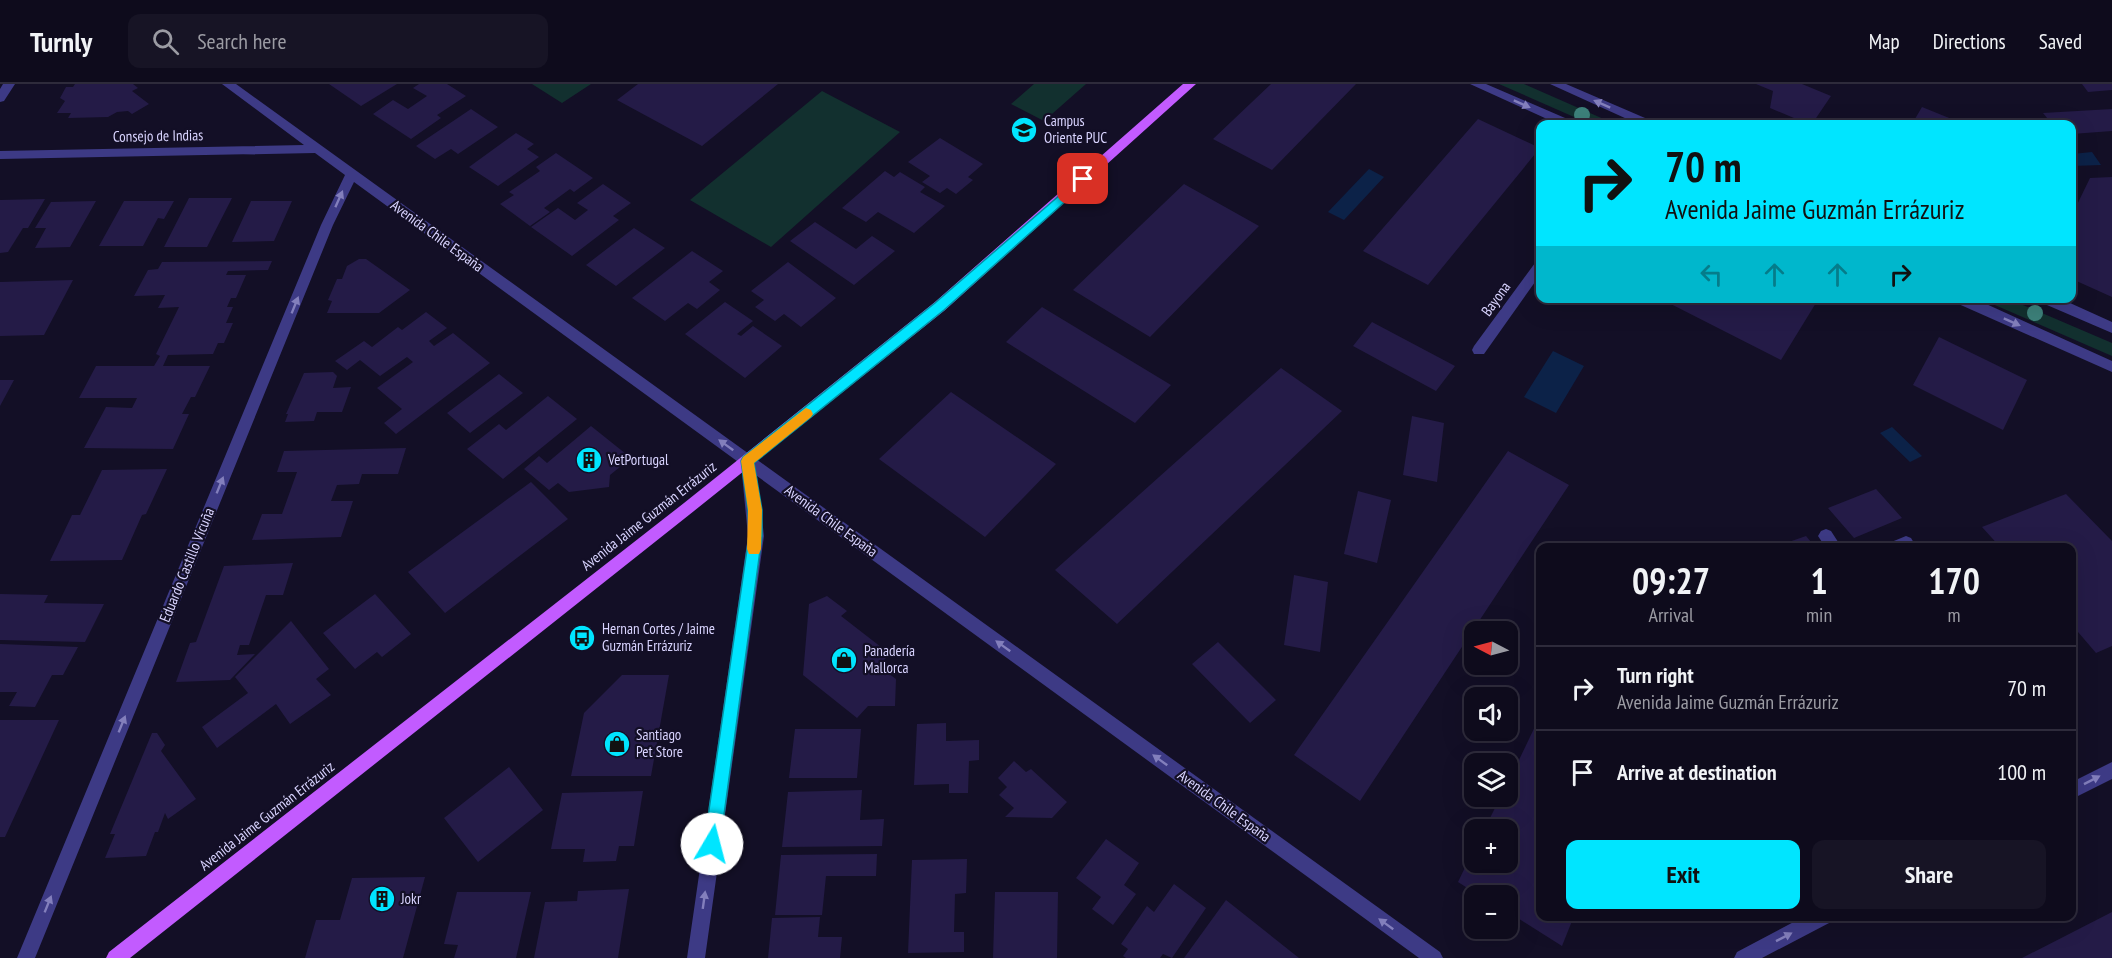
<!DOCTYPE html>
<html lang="en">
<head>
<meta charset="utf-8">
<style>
	body { margin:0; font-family:"PT Sans Narrow",sans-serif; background:#171425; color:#f1f3f6; height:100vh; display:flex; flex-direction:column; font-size:22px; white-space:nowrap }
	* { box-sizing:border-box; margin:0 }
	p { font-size:20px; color:#9b9ba3 }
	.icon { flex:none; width:33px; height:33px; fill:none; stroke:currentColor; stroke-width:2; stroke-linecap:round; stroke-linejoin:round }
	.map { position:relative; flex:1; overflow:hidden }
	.details { position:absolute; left:1536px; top:459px; width:540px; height:378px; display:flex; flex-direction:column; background:#0e0b1c; border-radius:12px; box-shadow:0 6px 24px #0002,0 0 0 2px #2e2b3b }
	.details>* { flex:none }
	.top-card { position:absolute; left:1536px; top:36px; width:540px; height:183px; border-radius:12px; box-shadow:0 6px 24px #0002,0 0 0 2px #2e2b3b; background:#00e5ff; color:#111; overflow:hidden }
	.needle { width:39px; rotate:276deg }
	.fabs { position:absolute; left:1464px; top:537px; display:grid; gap:12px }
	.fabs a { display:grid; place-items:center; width:54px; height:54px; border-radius:12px; background:#0e0b1c; box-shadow:0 6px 24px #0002,0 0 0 2px #2e2b3b; font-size:30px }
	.pin { position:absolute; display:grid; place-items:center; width:51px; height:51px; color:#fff; margin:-26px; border-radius:12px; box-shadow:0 3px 9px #0006 }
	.me { position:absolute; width:66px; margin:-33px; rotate:8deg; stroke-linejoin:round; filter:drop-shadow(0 0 4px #0008) }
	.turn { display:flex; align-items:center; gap:21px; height:126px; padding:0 30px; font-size:27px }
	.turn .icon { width:78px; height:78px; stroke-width:2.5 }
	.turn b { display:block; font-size:42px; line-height:51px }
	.lanes { display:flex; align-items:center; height:57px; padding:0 30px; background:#0003; justify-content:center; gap:30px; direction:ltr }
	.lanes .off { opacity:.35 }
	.eta { display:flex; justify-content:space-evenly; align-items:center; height:102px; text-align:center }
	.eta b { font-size:36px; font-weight:700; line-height:42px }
	.cta { display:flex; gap:12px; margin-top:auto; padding:12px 30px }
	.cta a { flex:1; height:69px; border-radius:12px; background:#00e5ff; color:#111; font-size:24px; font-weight:700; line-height:69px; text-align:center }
	.cta a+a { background:#171425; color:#f1f3f6 }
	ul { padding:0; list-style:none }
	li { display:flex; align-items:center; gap:18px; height:84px; padding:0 30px; border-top:2px solid #2e2b3b }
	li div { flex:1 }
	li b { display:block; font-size:22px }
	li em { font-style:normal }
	header { display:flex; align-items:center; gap:36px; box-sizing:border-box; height:84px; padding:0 30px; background:#0e0b1c; border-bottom:2px solid #2e2b3b }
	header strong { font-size:28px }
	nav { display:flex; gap:33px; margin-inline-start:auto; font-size:21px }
	.search { width:420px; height:54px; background:#171425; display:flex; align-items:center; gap:15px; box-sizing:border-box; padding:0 21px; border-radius:12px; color:#9b9ba3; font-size:22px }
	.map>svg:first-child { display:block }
	.green { fill:#12302f }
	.water { fill:#0c2248 }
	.building { fill:#241b47 }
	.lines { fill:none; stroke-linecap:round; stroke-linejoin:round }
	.minor { fill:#3d3a85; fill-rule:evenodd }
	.major { fill:#c25bff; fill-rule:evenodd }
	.tree { fill:#3d827b }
	.oneway { fill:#837fbc }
	.route { fill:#00e5ff; stroke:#0095a6; stroke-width:1.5 }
	.slow { fill:#f59e0b }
	.labels { text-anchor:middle; stroke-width:4.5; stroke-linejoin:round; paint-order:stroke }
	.poi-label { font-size:15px; fill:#d9d4ff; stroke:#130f26; text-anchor:start }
	.street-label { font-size:15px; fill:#d9d4ff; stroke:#130f26 }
</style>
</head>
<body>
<header>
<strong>Turnly</strong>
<div class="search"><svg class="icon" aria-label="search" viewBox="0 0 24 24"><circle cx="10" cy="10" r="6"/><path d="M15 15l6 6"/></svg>Search here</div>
<nav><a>Map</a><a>Directions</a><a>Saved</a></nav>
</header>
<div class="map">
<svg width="2112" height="874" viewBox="0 0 2112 874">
	<rect width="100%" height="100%" fill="#130f26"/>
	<!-- green -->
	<path class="green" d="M 532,0 L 591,0 L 562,19 Z
		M 1034,0 L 1086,0 L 1044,37 L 1011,20 Z
		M 1499,0 L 1524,0 L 1615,40 L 1590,40 Z
		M 822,7 L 900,48 L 771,163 L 690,116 Z
		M 1981,215 L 2009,215 L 2112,259 L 2112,272 Z"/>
	<!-- water -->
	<path class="water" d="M 2092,68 L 2101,81 L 2072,82 L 2072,70 Z
		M 1369,85 L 1384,93 L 1344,136 L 1328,128 Z
		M 1553,267 L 1584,282 L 1556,329 L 1524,313 Z
		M 1892,343 L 1922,372 L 1910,378 L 1880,349 Z"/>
	<!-- building -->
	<path class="building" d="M 75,0 L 133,0 L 138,4 L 132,7 L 149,20 L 132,30 L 128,27 L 117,28 L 108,33 L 68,34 L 71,29 L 57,29 L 65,17 L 60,14 L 66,3 L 73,3 Z
		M 329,0 L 397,0 L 361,22 Z
		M 419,0 L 447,0 L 466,12 L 437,31 L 441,34 L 411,55 L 373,30 L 393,16 L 408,25 L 427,12 L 413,4 Z
		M 638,0 L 778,0 L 702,62 L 617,16 Z
		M 1271,0 L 1356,0 L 1272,86 L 1213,55 Z
		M 1756,0 L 1802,0 L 1831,12 L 1812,40 L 1808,40 L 1770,24 L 1773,7 Z
		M 2082,0 L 2112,0 L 2112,6 L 2088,8 Z
		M 1922,23 L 1964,40 L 1912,40 Z
		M 471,25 L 498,43 L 458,70 L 451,65 L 435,75 L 416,62 Z
		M 2112,25 L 2112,47 L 2072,50 L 2072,40 L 2052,40 L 2043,29 Z
		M 1478,35 L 1540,64 L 1428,201 L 1363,167 Z
		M 516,49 L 534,60 L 527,65 L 539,73 L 498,102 L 469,83 Z
		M 940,54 L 983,80 L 968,93 L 973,96 L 956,110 L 947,104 L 940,109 L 922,98 L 930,92 L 908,78 Z
		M 556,69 L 593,94 L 574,108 L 570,105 L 544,124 L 550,128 L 530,142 L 500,120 L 514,111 L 509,108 L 540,87 L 536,83 Z
		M 885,87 L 894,93 L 900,88 L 925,103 L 920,108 L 945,122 L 914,149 L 878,128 L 866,138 L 842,124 Z
		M 2112,93 L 2112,213 L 2072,195 L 2072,131 L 2090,94 Z
		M 603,100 L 631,119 L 613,132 L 619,136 L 572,172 L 531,143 L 558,124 L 575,136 L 588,126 L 577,119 Z
		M 1184,100 L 1259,142 L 1150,253 L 1073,206 Z
		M 189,114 L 232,114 L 207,163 L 164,163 Z
		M 45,115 L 28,144 L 23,144 L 8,168 L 0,169 L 0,116 Z
		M 96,117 L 70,163 L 35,164 L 46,144 L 35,144 L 51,118 Z
		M 124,117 L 174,117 L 164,135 L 158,134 L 143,162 L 99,162 Z
		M 251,117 L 292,117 L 274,157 L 232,158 Z
		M 815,138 L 856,165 L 872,152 L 895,167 L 854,201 L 790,157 Z
		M 634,144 L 665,164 L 616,202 L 586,181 Z
		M 692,167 L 723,187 L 709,198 L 720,206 L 697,225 L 688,219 L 665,237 L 632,214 Z
		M 359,175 L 366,175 L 410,206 L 379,229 L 327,229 L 332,217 L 328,216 L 337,195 L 342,195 L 347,182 Z
		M 272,177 L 268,186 L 228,187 L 226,191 L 246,191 L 236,214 L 231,214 L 227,223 L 233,223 L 226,239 L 233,239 L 224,259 L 218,259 L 213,270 L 168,271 L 163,282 L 210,282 L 195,313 L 191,313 L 182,330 L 189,330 L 173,365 L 84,364 L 106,323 L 132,324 L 137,314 L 79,314 L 96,282 L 154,282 L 160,272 L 156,270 L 179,223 L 158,224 L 165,211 L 134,212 L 148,186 L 158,185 L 162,178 Z
		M 788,178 L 836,214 L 801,243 L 784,230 L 775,237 L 755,223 L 764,216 L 751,207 Z
		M 73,196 L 44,251 L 0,252 L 0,198 Z
		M 1659,214 L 1819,214 L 1781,276 Z
		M 725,218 L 753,237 L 737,250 L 741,252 L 753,242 L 782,262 L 745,294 L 685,250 Z
		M 1042,223 L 1171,301 L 1135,339 L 1006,258 Z
		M 426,228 L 447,244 L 429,257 L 434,262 L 453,249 L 490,279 L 396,350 L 384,339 L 402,325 L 377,304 L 413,278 L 407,273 L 380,292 L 360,276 L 347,286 L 335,277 L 364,257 L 372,263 L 398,243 L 402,246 Z
		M 1372,238 L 1455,282 L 1436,307 L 1353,262 Z
		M 1939,253 L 2027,296 L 2003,346 L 1913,301 Z
		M 1281,284 L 1342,327 L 1117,540 L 1055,486 Z
		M 333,288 L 337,292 L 333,304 L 351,303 L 342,328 L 317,328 L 314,337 L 285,338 L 288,330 L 286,330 L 304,289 Z
		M 499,290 L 523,309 L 470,349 L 447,329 Z
		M 0,296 L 14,296 L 0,322 Z
		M 951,308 L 1056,380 L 985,453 L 879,375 Z
		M 548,312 L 577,335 L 503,395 L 467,365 L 499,340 L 506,346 Z
		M 1412,332 L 1444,339 L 1437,398 L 1403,391 Z
		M 591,342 L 631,374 L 610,391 L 609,403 L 569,408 L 558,399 L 549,406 L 524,385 L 539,372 L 547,379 Z
		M 406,364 L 398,390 L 362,390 L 359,400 L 337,401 L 331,417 L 353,417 L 341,453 L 252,456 L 262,430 L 282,430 L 297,388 L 277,388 L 284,367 Z
		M 1508,367 L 1569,401 L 1360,717 L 1294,671 Z
		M 167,385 L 146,430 L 142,431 L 122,476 L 50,477 L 72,431 L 80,431 L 102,386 Z
		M 531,398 L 568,435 L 445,529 L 408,488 Z
		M 1876,405 L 1902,434 L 1854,454 L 1828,424 Z
		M 1358,407 L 1391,416 L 1377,479 L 1344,470 Z
		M 2066,410 L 2112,457 L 2112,562 L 2096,569 L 2072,541 L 2072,464 L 2001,464 L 1982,443 Z
		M 1806,452 L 1816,464 L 1774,464 L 1774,463 Z
		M 293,479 L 283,511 L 266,511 L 249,561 L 240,561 L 237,571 L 255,570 L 230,596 L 176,598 L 190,559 L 196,558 L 224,482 Z
		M 1294,491 L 1328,498 L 1320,568 L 1284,561 Z
		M 0,510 L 48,511 L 44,519 L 104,520 L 85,558 L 0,556 Z
		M 375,510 L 411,550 L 382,573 L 377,568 L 355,585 L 323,549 Z
		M 827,512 L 847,527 L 841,532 L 890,570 L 878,582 L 896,595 L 895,622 L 868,622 L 857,634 L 803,591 L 809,520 Z
		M 291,537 L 329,585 L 316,595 L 331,611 L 290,640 L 276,620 L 217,664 L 202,643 L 248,609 L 235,593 Z
		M 1218,558 L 1276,616 L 1250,639 L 1192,580 Z
		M 0,560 L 78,563 L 63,591 L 52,591 L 35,623 L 9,622 L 17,608 L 0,608 Z
		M 622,591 L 669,591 L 651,692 L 571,692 L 584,629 Z
		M 1540,632 L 1540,832 L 1574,832 L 1562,862 L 1508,828 L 1508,812 L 1480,812 L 1458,798 L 1474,765 L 1474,778 L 1508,778 L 1508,746 L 1484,746 L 1501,712 L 1508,712 L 1508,699 Z
		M 0,636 L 59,636 L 5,753 L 0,753 Z
		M 946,639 L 946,657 L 979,656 L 979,676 L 969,677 L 968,709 L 949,709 L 949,700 L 914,701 L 917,640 Z
		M 795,645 L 861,645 L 857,694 L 789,694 Z
		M 152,649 L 157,649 L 165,661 L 161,667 L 196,715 L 168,735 L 165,729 L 158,748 L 155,748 L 146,772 L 105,774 L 115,750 L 110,750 Z
		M 1014,677 L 1026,688 L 1031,685 L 1067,718 L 1052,734 L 1005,733 L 1014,724 L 999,711 L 1007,703 L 998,694 Z
		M 509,683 L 543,726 L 478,778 L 444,734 Z
		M 862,706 L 860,736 L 884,735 L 882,762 L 782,763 L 788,708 Z
		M 643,707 L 634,762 L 619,762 L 616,777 L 583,778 L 585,765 L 551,765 L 562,709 Z
		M 1106,755 L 1139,779 L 1124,801 L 1136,810 L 1113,841 L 1092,825 L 1101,813 L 1076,794 Z
		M 877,770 L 876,792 L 826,792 L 822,831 L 775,831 L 781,771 Z
		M 967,775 L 966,809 L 955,810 L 954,848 L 964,848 L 964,868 L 908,869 L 912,776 Z
		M 425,793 L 403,874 L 305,874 L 316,836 L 340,836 L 352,794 Z
		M 1174,800 L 1206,824 L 1172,874 L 1163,870 L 1160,874 L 1126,874 L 1123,872 L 1128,865 L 1121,860 L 1147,822 L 1154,828 Z
		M 629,805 L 618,874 L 534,874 L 545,818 L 577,817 L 578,807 Z
		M 457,808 L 531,808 L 516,874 L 454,874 L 458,861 L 444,860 Z
		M 995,808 L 1058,808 L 1057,874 L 993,874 Z
		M 1226,816 L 1299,874 L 1184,874 Z
		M 2112,828 L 2112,874 L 2022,874 Z
		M 820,833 L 818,853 L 842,853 L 840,874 L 768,874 L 772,834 Z"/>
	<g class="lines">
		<!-- minor -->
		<path class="minor" d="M 3,0 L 15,0 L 4,17 L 0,18 L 0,5 Z
			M 222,0 L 236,0 L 1440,868 L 1443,874 L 1419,874 L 757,392 L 764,452 L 705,874 L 687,874 L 748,452 L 741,380 L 354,98 L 333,141 L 35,874 L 17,874 L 321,141 L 345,91 L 315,69 L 0,75 L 0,67 L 304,61 Z
			M 1470,0 L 1486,0 L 1572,37 L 1574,40 L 1558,40 Z
			M 1550,0 L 1566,0 L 1652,37 L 1654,40 L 1638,40 Z
			M 1540,177 L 1540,191 L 1484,270 L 1474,270 L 1472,266 L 1474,262 L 1535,179 Z
			M 1953,214 L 1973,214 L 2112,277 L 2112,288 L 1954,218 Z
			M 2039,214 L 2059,214 L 2112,238 L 2112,249 L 2040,218 Z
			M 1826,445 L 1831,447 L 1842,464 L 1826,464 L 1818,452 L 1821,447 Z
			M 1906,452 L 1911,454 L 1914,459 L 1911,464 L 1887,464 L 1889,459 Z
			M 2112,678 L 2112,695 L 2072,715 L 2072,698 Z
			M 1805,832 L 1834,832 L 1831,838 L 1762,874 L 1734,874 L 1737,868 Z"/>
		<!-- major -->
		<path class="major" d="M 1183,0 L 1196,0 L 945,226 L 694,427 L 130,874 L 106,874 L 109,868 L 684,419 L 935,218 Z"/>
	</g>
	<!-- trees -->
	<g class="tree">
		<circle cx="1582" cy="31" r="8"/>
		<circle cx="2035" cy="229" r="8"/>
	</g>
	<!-- one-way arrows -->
	<defs><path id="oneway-solid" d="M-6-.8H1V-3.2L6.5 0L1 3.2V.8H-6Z" transform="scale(1.5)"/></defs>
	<g class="oneway">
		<use href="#oneway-solid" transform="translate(1522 20) rotate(24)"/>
		<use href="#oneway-solid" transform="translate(1602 20) rotate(-156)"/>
		<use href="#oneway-solid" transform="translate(339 115) rotate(-66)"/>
		<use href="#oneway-solid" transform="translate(295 221) rotate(-68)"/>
		<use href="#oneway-solid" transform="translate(2012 238) rotate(24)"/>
		<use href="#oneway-solid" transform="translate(726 361) rotate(-144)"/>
		<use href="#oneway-solid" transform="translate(220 401) rotate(-68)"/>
		<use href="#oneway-solid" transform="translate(1003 562) rotate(-144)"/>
		<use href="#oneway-solid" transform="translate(122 640) rotate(-68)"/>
		<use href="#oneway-solid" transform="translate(1160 676) rotate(-144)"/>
		<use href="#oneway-solid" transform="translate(2092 696) rotate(-27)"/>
		<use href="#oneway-solid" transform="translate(704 816) rotate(-82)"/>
		<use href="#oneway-solid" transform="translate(48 820) rotate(-68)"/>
		<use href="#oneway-solid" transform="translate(1386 840) rotate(-144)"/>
		<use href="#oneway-solid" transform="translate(1784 853) rotate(-27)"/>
	</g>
	<!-- route -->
	<path class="route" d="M 1083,91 L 1087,92 L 1087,98 L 944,226 L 754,379 L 762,426 L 762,452 L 720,760 L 718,765 L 712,768 L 706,765 L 704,760 L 749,452 L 748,426 L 741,377 L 743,373 L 935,219 Z"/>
	<!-- slow -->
	<path class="slow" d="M 806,324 L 811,326 L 813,330 L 811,333 L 754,379 L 762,426 L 761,465 L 759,470 L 749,470 L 747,465 L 748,426 L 741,377 L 743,373 Z"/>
	<!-- icons -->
	<defs>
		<g id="university-disc" transform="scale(1.35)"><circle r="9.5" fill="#00e5ff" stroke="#130f26"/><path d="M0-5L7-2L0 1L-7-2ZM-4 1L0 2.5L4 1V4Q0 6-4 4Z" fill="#111"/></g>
		<g id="building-disc" transform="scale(1.35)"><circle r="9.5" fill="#00e5ff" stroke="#130f26"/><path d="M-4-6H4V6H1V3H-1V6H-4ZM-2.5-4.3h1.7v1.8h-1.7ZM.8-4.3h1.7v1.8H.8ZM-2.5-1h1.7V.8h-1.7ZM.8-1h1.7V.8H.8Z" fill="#111"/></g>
		<g id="bus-disc" transform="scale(1.35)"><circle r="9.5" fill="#00e5ff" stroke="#130f26"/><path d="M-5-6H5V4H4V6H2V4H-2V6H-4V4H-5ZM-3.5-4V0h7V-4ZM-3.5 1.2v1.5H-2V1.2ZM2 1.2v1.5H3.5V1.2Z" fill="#111"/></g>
		<g id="shop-disc" transform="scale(1.35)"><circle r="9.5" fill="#00e5ff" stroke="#130f26"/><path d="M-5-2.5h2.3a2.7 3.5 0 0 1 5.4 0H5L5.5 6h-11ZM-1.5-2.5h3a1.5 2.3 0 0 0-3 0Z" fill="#111"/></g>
	</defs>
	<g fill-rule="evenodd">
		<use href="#university-disc" x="1024" y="46"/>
		<use href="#building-disc" x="589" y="376"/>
		<use href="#bus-disc" x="582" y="554"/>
		<use href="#shop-disc" x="844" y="576"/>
		<use href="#shop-disc" x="617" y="660"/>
		<use href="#building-disc" x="382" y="815"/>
	</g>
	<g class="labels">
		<!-- poi labels -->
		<g class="poi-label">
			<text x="1044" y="42">Campus<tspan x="1044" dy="17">Oriente PUC</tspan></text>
			<text x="608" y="381">VetPortugal</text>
			<text x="602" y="550">Hernan Cortes / Jaime<tspan x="602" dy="17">Guzmán Errázuriz</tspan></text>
			<text x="864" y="572">Panadería<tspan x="864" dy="17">Mallorca</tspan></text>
			<text x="636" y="656">Santiago<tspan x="636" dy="17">Pet Store</tspan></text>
			<text x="401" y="820">Jokr</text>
		</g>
		<!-- street labels -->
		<g class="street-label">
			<text transform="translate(158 52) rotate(-1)" y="5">Consejo de Indias</text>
			<text transform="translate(437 152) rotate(36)" y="5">Avenida Chile España</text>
			<text transform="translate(1496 215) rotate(-54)" y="5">Bayona</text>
			<text transform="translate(649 432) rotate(-38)" y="5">Avenida Jaime Guzmán Errázuriz</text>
			<text transform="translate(831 437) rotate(36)" y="5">Avenida Chile España</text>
			<text transform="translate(187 481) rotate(-68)" y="5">Eduardo Castillo Vicuña</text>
			<text transform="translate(1224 722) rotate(36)" y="5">Avenida Chile España</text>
			<text transform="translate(267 732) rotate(-38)" y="5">Avenida Jaime Guzmán Errázuriz</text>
		</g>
	</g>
</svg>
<div class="fabs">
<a><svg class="needle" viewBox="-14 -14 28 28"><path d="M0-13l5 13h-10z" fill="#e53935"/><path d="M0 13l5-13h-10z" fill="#9b9ba3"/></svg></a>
<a><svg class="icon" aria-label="sound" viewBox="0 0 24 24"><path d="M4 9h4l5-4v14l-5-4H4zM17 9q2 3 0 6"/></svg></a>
<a><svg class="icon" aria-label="layers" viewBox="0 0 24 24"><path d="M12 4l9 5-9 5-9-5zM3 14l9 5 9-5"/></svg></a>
<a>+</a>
<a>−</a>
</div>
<div class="pin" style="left:1083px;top:95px;background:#d93025"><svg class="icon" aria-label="arrive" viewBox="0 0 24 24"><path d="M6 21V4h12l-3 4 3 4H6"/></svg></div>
<svg class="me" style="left:712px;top:760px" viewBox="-20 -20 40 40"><circle r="19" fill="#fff"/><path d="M0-13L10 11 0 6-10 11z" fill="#00e5ff"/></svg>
<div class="top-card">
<div class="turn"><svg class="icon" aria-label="right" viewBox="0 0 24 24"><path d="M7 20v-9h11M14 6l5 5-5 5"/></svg><div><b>70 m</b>Avenida Jaime Guzmán Errázuriz</div></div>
<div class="lanes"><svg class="icon off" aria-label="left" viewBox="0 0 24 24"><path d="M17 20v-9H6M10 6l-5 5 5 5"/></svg><svg class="icon off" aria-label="ahead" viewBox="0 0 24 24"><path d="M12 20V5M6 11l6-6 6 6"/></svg><svg class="icon off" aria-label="ahead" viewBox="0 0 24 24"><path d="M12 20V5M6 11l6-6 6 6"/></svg><svg class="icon" aria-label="right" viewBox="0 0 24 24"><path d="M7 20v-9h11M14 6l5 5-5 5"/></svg></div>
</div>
<section class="details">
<div class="eta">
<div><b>09:27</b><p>Arrival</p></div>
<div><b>1</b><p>min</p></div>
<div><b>170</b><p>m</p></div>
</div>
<ul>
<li><svg class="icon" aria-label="right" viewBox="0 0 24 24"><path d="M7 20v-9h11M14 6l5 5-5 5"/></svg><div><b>Turn right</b><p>Avenida Jaime Guzmán Errázuriz</p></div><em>70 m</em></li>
<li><svg class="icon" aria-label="arrive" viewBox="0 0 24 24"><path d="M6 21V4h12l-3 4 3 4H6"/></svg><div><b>Arrive at destination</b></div><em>100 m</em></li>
</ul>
<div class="cta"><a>Exit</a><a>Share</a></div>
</section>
</div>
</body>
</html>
